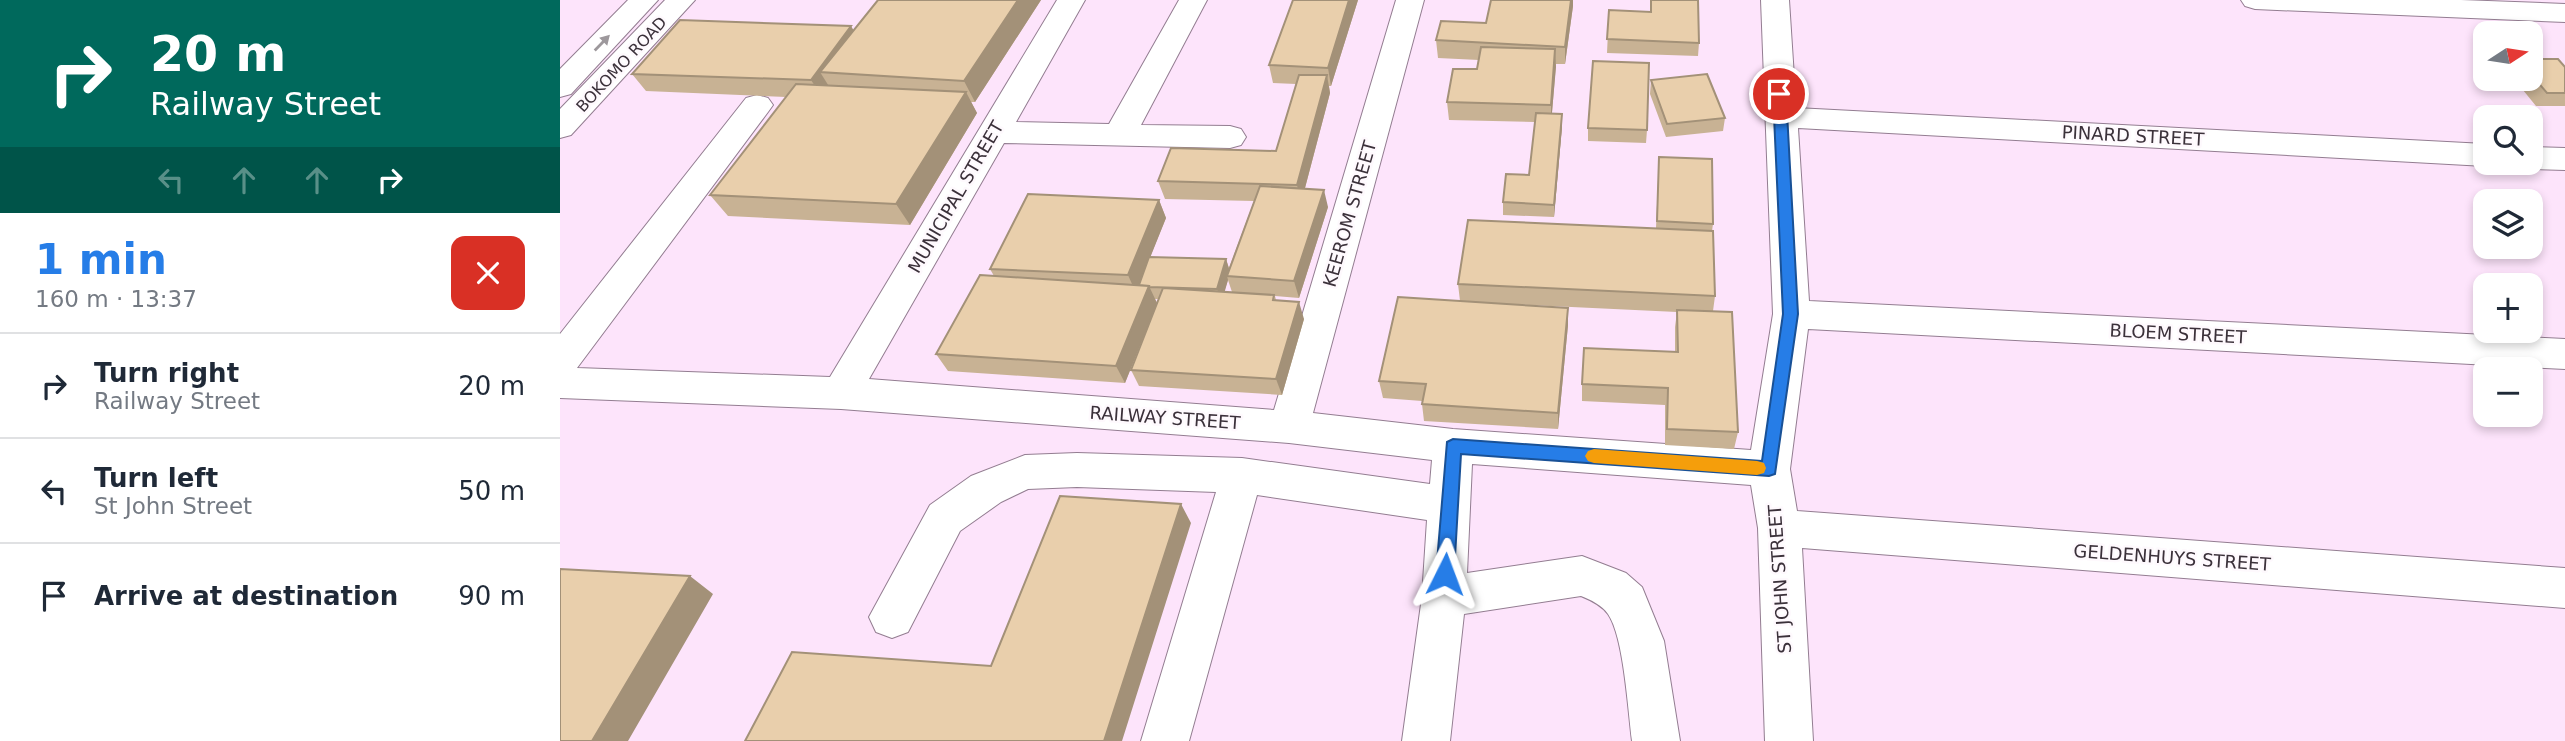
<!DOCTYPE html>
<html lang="en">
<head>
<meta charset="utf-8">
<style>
	body { margin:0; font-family:"DejaVu Sans",sans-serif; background:#f6f6f7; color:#1f2937; height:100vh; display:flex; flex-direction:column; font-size:26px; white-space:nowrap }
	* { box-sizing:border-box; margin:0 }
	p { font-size:23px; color:#747a83 }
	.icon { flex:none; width:38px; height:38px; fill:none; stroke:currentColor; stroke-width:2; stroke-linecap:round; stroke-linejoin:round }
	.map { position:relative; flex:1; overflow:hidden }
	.panel { display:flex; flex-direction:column; background:#fff; width:560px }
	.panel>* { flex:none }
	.hud { background:#00695c; color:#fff; overflow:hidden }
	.needle { width:46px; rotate:78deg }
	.buttons { position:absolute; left:1913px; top:21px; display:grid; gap:14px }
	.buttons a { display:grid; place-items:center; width:70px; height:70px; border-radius:14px; background:#fff; box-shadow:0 4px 10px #0003; font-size:35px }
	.pin { position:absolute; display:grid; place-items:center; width:60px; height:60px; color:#fff; margin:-30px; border:4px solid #fff; border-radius:50%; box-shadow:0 2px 7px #0007 }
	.me { position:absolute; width:77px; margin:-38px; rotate:3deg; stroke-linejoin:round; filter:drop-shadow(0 0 5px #0008) }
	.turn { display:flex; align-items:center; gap:24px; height:147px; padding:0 35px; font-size:32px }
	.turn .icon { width:91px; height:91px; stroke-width:2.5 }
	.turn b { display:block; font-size:49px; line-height:60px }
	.lanes { display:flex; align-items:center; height:66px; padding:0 35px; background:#0003; justify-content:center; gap:35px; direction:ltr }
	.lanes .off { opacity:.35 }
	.round { display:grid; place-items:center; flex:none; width:74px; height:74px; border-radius:14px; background:#f6f6f7 }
	.head { display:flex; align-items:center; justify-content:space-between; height:119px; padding:0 35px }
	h1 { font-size:42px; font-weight:800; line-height:52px; color:#267de7 }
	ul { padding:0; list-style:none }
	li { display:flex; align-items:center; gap:21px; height:105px; padding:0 35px; border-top:2px solid #e0e1e3 }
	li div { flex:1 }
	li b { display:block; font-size:26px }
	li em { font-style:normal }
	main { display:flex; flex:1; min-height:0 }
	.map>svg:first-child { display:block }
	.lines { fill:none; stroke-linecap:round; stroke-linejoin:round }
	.minor-casing { stroke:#937d91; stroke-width:2 }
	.major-casing { stroke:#937d91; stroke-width:2 }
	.minor { fill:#fff; fill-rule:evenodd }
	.major { fill:#fff; fill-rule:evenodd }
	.wall { fill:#c8b294; fill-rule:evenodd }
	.shaded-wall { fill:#a39178 }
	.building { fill:#e9cfac; stroke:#a39178; stroke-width:2 }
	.oneway { fill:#9d989c }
	.route { fill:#267de7; stroke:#195196; stroke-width:2 }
	.slow { fill:#f59e0b }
	.labels { text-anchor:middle; stroke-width:5; stroke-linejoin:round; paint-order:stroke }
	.far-street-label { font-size:16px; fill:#3b313a; stroke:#fef9fd }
	.street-label { font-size:18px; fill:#3b313a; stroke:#fef9fd }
</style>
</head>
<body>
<main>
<section class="panel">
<div class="hud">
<div class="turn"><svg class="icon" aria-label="right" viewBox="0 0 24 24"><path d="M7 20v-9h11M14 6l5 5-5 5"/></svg><div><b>20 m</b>Railway Street</div></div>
<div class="lanes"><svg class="icon off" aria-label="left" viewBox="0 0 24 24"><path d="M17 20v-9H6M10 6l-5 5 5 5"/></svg><svg class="icon off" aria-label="ahead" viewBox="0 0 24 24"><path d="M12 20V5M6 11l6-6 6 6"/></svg><svg class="icon off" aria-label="ahead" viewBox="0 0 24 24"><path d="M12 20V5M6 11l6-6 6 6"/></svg><svg class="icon" aria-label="right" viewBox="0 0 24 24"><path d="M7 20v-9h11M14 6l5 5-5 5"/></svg></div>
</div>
<div class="head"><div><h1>1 min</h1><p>160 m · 13:37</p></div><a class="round" style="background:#d93025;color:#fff"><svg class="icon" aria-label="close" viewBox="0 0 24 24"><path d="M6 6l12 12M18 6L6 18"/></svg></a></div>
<ul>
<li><svg class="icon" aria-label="right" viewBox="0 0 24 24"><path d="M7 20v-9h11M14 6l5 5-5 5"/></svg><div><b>Turn right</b><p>Railway Street</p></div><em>20 m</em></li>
<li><svg class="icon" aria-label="left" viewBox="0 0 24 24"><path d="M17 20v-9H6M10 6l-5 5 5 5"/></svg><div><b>Turn left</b><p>St John Street</p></div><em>50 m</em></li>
<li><svg class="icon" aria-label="arrive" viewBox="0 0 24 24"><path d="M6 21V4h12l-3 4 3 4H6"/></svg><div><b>Arrive at destination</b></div><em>90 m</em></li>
</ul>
</section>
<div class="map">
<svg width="2005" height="741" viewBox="0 0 2005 741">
	<rect width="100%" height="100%" fill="#fde4fb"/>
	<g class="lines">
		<!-- minor casing -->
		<g class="minor-casing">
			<path id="minor" d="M 497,0 L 525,0 L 456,122 L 549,124 L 619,0 L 647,0 L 581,125 L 670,126 L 681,129 L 686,137 L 681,145 L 670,148 L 444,143 L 309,379 L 714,410 L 836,0 L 864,0 L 753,413 L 893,429 L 1191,450 L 1213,314 L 1201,0 L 1229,0 L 1236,108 L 1925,144 L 1925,163 L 1937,163 L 1925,166 L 1238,128 L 1249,301 L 2005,339 L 2005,369 L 1248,329 L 1230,469 L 1237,511 L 2005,568 L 2005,608 L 1242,548 L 1253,741 L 1205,741 L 1198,528 L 1191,485 L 912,464 L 907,573 L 1022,556 L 1066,573 L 1082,587 L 1104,641 L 1120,741 L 1072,741 C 1068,711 1064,637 1048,614 C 1042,605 1031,600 1021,596 L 904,614 L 890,741 L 842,741 L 862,597 L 867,520 L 697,495 L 629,741 L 581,741 L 656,492 L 517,487 L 468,489 L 441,502 L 400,531 L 348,632 L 332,638 L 316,632 L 309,617 L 370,505 L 411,476 L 465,455 L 517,453 L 682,458 L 870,484 L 872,460 L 729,443 L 281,409 L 0,398 L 0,334 L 186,98 L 197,95 L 208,98 L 213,105 L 208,112 L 17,368 L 270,377 Z
				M 1681,0 L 1901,0 L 2005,4 L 2005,22 L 1695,9 L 1685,6 Z
				M 1970,147 L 2005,148 L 2005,170 L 1970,169 L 1958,166 L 1957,163 L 1970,163 Z"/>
		</g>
		<!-- major casing -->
		<g class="major-casing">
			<path id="major" d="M 68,0 L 98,0 L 11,94 L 0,97 L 0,69 Z
				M 105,0 L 135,0 L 11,135 L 0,138 L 0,109 Z"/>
		</g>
		<!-- minor -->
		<use href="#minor" class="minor"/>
		<!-- major -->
		<use href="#major" class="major"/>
	</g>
	<!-- wall -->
	<path class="wall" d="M 318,0 L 481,0 L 415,102 L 411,102 L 417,113 L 350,225 L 168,216 L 150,195 L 226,97 L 86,91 L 72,74 L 294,30 Z
		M 733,0 L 798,0 L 771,86 L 769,86 L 770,93 L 745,188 L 768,207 L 739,298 L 715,296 L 716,300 L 744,319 L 722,395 L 579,386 L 571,370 L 598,299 L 595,299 L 597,303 L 565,383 L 388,371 L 376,354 L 434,276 L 430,269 L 599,200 L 606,218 L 590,257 L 666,259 L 669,268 L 694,201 L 605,199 L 598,181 L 716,151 L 736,84 L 713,83 L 709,65 ZM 668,280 L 672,292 L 664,292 Z
		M 1091,0 L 1139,43 L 1138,56 L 1047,53 L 1049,10 L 1090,12 Z
		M 1013,6 L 1005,64 L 996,64 L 992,113 L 1002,127 L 994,217 L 943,215 L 943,202 L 969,175 L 975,122 L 889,120 L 887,102 L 917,69 L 919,60 L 878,58 L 876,40 Z
		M 1970,59 L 2005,67 L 2005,106 L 1976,106 L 1954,79 L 1970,79 Z
		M 1091,80 L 1165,118 L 1163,131 L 1106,137 L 1090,94 Z
		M 1028,128 L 1087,130 L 1086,143 L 1028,141 Z
		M 1099,157 L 1153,224 L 1152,231 L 1155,296 L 1153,311 L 1178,432 L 1174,449 L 1105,445 L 1105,405 L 1022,401 L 1022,384 L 1115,352 L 1115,327 L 1117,312 L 949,304 L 1008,308 L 1008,325 L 998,429 L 864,421 L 862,404 L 862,401 L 823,398 L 819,381 L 900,301 L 898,284 L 1096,228 Z"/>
	<!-- shaded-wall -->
	<path class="shaded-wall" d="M 458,0 L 481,0 L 415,102 L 404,81 Z
		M 789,0 L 798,0 L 771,86 L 768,68 Z
		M 1011,0 L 1013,0 L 1013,6 L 1005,64 L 1005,47 Z
		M 291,26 L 302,44 L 260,72 L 270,88 L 263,98 L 251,80 Z
		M 995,49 L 996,67 L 991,123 L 991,105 Z
		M 767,75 L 770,93 L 741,203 L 737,185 Z
		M 406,92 L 417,113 L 350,225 L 336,204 Z
		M 1002,114 L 1002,127 L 994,217 L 994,205 Z
		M 764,190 L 768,207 L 739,298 L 734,281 Z
		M 599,200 L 606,218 L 576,293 L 568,275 Z
		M 666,259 L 670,272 L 667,276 L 668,280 L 662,301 L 657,289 Z
		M 589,286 L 597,303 L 565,383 L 556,366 Z
		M 739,302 L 744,319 L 722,395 L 716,379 Z
		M 1008,308 L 1008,325 L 998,429 L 998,413 Z
		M 621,504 L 631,523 L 562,741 L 544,741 Z
		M 130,576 L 153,594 L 68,741 L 32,741 Z"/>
	<!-- building -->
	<path class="building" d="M 318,0 L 458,0 L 404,81 L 260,72 Z
		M 733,0 L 789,0 L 768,68 L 709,65 Z
		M 931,0 L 1011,0 L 1005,47 L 876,40 L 881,21 L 926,23 Z
		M 1091,0 L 1138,0 L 1139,43 L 1047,39 L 1049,10 L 1091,12 Z
		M 120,20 L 291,26 L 251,80 L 72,74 Z
		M 921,47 L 995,49 L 991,105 L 887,102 L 893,69 L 917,69 Z
		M 1970,59 L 1998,59 L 2005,67 L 2005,93 L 1987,93 L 1970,73 Z
		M 1033,61 L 1089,63 L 1087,130 L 1028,128 Z
		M 1147,74 L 1165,118 L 1107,124 L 1091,80 Z
		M 739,75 L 767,75 L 737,185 L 598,181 L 611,148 L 716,151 Z
		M 236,84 L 406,92 L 336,204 L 150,195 Z
		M 976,113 L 1002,114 L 994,205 L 943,202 L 946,174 L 969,175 Z
		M 1099,157 L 1152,159 L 1153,224 L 1097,221 Z
		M 700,186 L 764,190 L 734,281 L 667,276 Z
		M 468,194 L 599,200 L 568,275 L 430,269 Z
		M 908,220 L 1153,231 L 1155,296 L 898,284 Z
		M 589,257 L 666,259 L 657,289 L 589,287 L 589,286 L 579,285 Z
		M 420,275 L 589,286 L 556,366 L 376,354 Z
		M 603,288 L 714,295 L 713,300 L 739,302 L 716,379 L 571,370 Z
		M 838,297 L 1008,308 L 998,413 L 862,404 L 866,384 L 819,381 Z
		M 1117,310 L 1172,312 L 1178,432 L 1107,429 L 1108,388 L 1022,384 L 1024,348 L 1118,352 Z
		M 500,496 L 621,504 L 544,741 L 185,741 L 232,652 L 431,666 Z
		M 0,569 L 130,576 L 32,741 L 0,741 Z"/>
	<!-- one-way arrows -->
	<defs><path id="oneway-solid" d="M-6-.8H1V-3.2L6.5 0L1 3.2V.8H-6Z" transform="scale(1.75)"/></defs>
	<use class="oneway" href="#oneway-solid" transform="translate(42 43) rotate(-46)"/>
	<!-- route -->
	<path class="route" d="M 1219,90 L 1226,94 L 1238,314 L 1215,474 L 1209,476 L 901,454 L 894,574 L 891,579 L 885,582 L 879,579 L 876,574 L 887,442 L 893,439 L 1202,461 L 1223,314 L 1213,94 Z"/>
	<!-- slow -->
	<path class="slow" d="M 1034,449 L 1197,461 L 1204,463 L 1206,468 L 1204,473 L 1197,475 L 1034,463 L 1028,461 L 1025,456 L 1028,451 Z"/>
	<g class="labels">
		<!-- far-street labels -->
		<g class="far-street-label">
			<text transform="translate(61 64) rotate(-47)" y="6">BOKOMO ROAD</text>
		</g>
		<!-- street labels -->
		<g class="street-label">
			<text transform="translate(1573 136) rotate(3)" y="6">PINARD STREET</text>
			<text transform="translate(396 197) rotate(-60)" y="6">MUNICIPAL STREET</text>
			<text transform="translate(790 214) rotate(-74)" y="6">KEEROM STREET</text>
			<text transform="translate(1618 334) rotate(3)" y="6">BLOEM STREET</text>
			<text transform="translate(605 418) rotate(4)" y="6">RAILWAY STREET</text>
			<text transform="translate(1612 558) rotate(4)" y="6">GELDENHUYS STREET</text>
			<text transform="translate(1220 579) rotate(-94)" y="6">ST JOHN STREET</text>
		</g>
	</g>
</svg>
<div class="buttons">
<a><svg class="needle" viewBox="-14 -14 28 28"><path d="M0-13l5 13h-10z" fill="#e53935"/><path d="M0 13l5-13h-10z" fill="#747a83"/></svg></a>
<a><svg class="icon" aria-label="search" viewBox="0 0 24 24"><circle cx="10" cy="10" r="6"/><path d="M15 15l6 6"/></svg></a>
<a><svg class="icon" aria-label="layers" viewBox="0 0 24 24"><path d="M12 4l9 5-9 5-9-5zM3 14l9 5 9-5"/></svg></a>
<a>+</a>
<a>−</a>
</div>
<div class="pin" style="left:1219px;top:94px;background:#d93025"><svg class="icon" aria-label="arrive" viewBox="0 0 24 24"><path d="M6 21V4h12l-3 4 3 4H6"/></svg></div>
<svg class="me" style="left:885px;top:574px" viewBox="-20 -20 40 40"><path d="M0-17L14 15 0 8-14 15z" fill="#267de7" stroke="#fff" stroke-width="4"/></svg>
</div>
</main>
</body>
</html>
